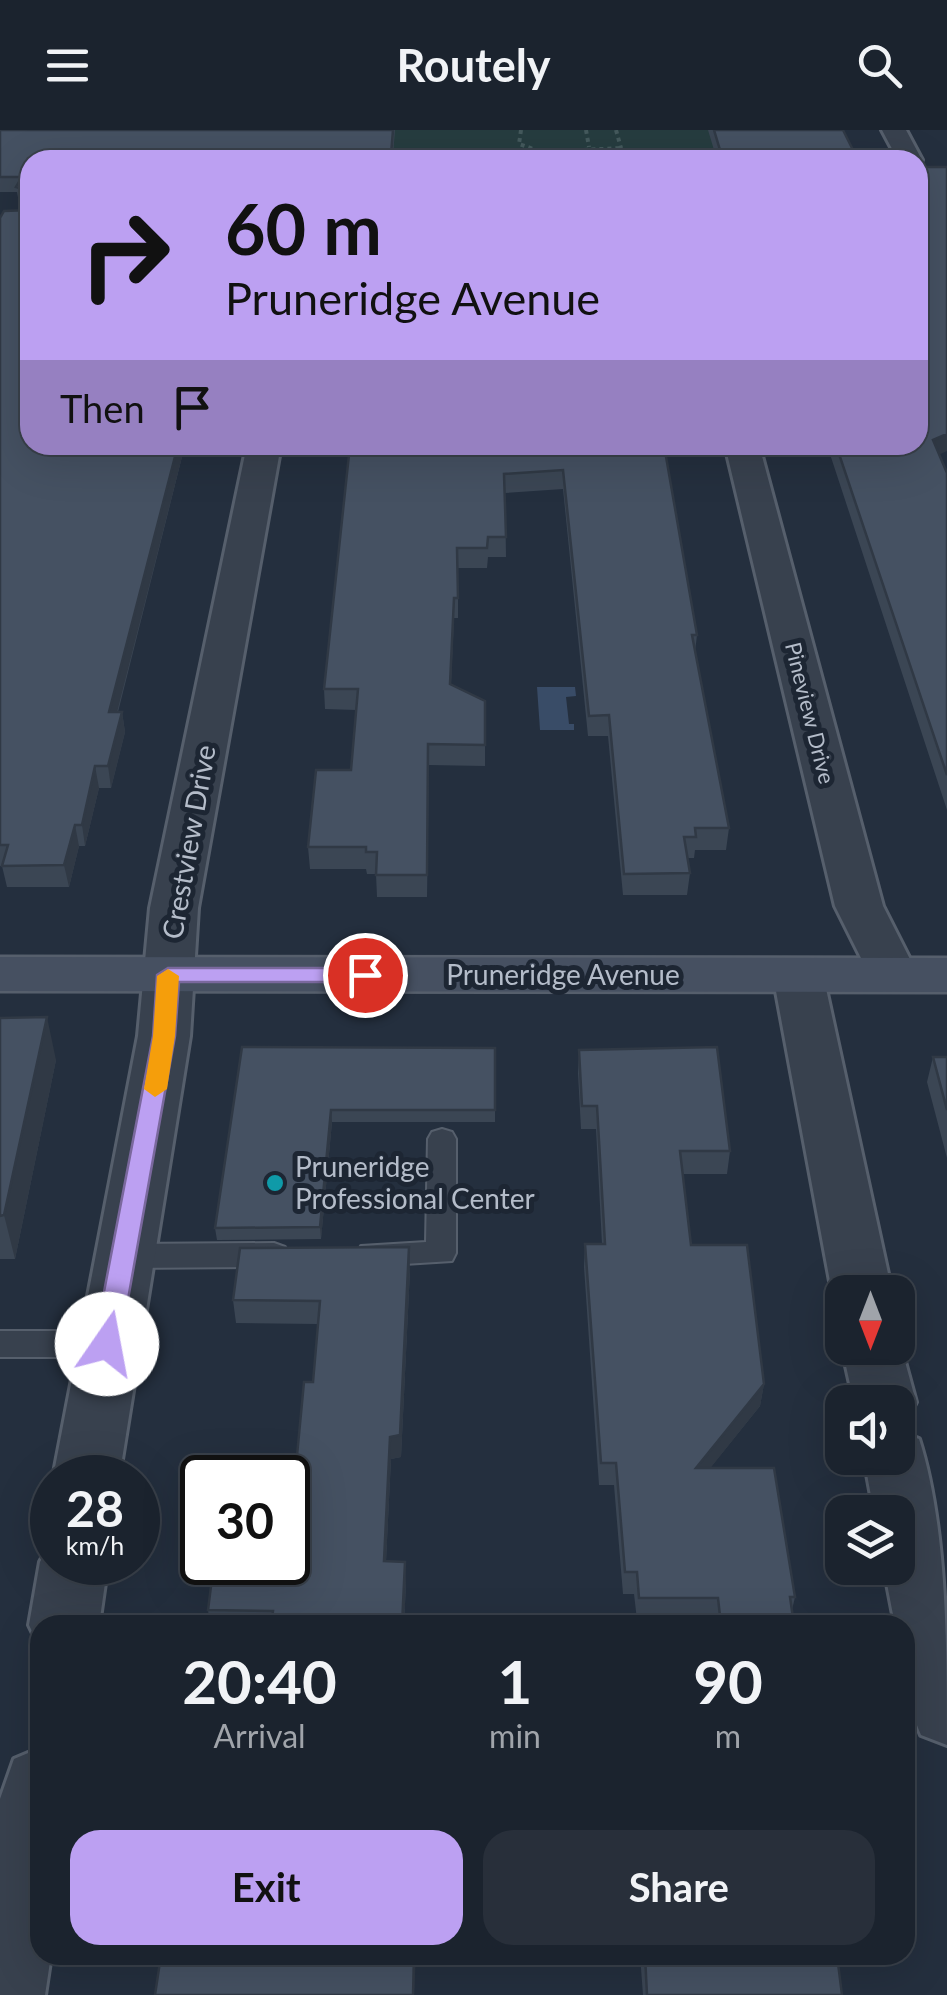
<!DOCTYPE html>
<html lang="en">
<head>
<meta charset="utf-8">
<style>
	body { margin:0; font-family:Lato,sans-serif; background:#282f3a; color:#f1f3f6; height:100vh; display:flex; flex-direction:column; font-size:38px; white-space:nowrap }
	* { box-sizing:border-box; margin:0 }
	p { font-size:32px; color:#a0a4aa }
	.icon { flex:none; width:55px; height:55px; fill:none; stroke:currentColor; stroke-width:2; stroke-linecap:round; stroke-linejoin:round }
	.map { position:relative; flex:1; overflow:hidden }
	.sheet { position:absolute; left:30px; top:1485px; width:885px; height:350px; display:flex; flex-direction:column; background:#1b232e; border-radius:30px; box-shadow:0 10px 40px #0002,0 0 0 2px #39404a }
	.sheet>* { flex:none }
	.guide { position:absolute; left:20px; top:20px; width:908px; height:305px; border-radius:30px; box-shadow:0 10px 40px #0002,0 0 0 2px #39404a; background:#bca0f2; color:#111; overflow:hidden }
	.needle { width:65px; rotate:180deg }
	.controls { position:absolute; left:825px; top:1145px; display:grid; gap:20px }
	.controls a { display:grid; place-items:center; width:90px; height:90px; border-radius:20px; background:#1b232e; box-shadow:0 10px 40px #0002,0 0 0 2px #39404a; font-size:50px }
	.speed { position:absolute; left:30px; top:1325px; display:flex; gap:20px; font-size:50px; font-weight:700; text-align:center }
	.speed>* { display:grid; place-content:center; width:130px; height:130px; border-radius:50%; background:#1b232e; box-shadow:0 10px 40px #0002,0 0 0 2px #39404a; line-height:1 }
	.speed small { font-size:25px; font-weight:400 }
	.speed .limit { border:5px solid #111; border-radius:15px; background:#fff; color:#111 }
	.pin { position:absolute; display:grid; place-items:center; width:85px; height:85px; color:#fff; margin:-42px; border:5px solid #fff; border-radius:50%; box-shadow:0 2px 10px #0007 }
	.me { position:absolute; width:110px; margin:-55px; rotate:12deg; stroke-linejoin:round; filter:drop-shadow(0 0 8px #0008) }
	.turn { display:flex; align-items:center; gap:35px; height:210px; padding:0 40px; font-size:45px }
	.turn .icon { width:130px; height:130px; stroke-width:2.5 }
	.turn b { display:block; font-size:70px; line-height:85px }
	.then { display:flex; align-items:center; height:95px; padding:0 40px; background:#0003; gap:20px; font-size:38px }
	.eta { display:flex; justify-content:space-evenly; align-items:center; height:170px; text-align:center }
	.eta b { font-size:60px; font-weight:700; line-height:70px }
	.button { display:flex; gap:20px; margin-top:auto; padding:20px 40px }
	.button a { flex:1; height:115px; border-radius:30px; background:#bca0f2; color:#111; font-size:40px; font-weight:700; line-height:115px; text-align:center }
	.button a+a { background:#282f3a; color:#f1f3f6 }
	header { display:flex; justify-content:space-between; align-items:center; height:130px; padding:0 40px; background:#1b232e; font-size:45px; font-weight:700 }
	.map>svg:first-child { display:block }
	.green { fill:#263c3f }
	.water { fill:#394c67 }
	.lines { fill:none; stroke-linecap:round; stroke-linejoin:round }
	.service-casing { stroke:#565f6c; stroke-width:4 }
	.minor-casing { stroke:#565f6c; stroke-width:6 }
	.secondary-casing { stroke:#565f6c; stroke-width:5 }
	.path { stroke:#44595c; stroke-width:4; stroke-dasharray:4 4; stroke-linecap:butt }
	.service { fill:#38414e; fill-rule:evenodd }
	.minor { fill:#38414e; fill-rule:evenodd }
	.secondary { fill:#465061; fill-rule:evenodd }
	.wall { fill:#3b4654 }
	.shaded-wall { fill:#303945 }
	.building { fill:#455162; stroke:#303945; stroke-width:2.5 }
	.route { fill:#bca0f2; stroke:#7a689d; stroke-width:2.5 }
	.slow { fill:#f59e0b }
	.culture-dot { fill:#0f9aa8; stroke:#1d2633; stroke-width:4 }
	.labels { text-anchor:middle; stroke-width:10; stroke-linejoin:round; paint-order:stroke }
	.far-street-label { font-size:22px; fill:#b4bcc9; stroke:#1d2633 }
	.street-label { font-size:28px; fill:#b4bcc9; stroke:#1d2633 }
	.poi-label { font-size:28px; fill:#b4bcc9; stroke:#1d2633; text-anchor:start }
</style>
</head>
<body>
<header><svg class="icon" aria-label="menu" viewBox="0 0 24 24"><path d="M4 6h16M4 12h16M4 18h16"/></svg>Routely<svg class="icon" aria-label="search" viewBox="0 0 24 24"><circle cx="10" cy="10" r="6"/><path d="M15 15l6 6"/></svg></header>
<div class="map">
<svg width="947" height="1865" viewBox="0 0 947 1865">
	<rect width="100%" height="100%" fill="#242f3e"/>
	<!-- green -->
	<path class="green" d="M 368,0 L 718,0 L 726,25 L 693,30 L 365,30 Z"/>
	<!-- water -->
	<path class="water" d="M 537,557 L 575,557 L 576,566 L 566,567 L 569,594 L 574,594 L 574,600 L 540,600 Z"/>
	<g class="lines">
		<!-- service casing -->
		<g class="service-casing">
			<path id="service" d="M 442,999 L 452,1002 L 456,1009 L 456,1123 L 452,1131 L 372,1136 L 361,1132 L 357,1124 L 361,1116 L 426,1112 L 428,1009 L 432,1002 Z
				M 274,1113 L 285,1117 L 289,1125 L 285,1133 L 274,1137 L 126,1138 L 115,1134 L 111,1126 L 115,1118 L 126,1114 Z
				M 0,1201 L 107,1201 L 118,1205 L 123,1214 L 118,1223 L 107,1227 L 0,1227 Z"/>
		</g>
		<!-- minor casing -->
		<g class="minor-casing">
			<path id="minor" d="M 882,0 L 906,0 L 922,30 L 919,35 L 918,30 L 898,30 Z
				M 247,315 L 281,315 L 198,778 L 190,906 L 119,1348 L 53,1348 L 138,906 L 150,778 Z
				M 725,315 L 759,315 L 883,776 L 918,845 L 911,856 L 893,861 L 875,856 L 835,776 Z
				M 798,829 L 816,834 L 823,845 L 892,1162 L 842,1162 L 842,1179 L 832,1162 L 773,845 L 780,834 Z
				M 898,1206 L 916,1272 L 907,1290 L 898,1293 L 898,1272 L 854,1272 L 842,1218 L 898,1218 Z
				M 898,1301 L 919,1309 C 947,1396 947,1519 947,1615 L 921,1605 C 905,1568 905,1535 905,1495 L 895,1495 L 884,1438 L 898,1438 L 898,1382 L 874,1382 L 864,1328 L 898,1328 Z
				M 52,1410 L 52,1432 L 108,1432 L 99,1495 L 40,1495 L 40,1518 L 29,1495 L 40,1432 Z
				M 40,1618 L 40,1825 L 51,1825 L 45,1865 L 0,1865 L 0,1669 L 14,1629 Z"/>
		</g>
		<!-- secondary casing -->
		<g class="secondary-casing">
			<path id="secondary" d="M 0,827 L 947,828 L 947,862 L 0,861 Z"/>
		</g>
		<!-- path -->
		<path class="path" d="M 521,0 L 519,14 L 542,22 L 621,18
			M 586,0 L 589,17
			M 616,0 L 621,18 L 643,30"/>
		<!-- service -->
		<use href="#service" class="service"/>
		<!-- minor -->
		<use href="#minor" class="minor"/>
		<!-- secondary -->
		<use href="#secondary" class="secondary"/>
	</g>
	<!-- wall -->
	<path class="wall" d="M 0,0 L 395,0 L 393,25 L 30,30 L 30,76 L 19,73 L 17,62 L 0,62 Z
		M 708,0 L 843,0 L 858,30 L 717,30 Z
		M 0,88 L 30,315 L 185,315 L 118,582 L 122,582 L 125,602 L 111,658 L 99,658 L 85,716 L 79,716 L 69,757 L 7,757 L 2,736 L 0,736 Z
		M 350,315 L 664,315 L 697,505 L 695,522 L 729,698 L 726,720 L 695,720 L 694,728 L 687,728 L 690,743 L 687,765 L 623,765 L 608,606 L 588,606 L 563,359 L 505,363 L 506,427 L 488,427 L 487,438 L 458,438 L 458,488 L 454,488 L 451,554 L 485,571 L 485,636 L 429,635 L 427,767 L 377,767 L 376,744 L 367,744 L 366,739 L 310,739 L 308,717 L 351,640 L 356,580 L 325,579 L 324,559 Z
		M 827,315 L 918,315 L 939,324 L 947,343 L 947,680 Z
		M 0,888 L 56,930 L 15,1129 L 0,1129 Z
		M 242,917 L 495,918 L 495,992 L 332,992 L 321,1109 L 217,1110 L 215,1098 Z
		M 579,920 L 730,1021 L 727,1044 L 683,1044 L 691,1115 L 764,1254 L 760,1276 L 710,1338 L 795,1467 L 792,1480 L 794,1495 L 715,1495 L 714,1489 L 637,1490 L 634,1464 L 623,1464 L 614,1355 L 599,1355 L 584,1137 L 585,1114 L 602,1114 L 596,999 L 581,999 L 578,943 Z
		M 933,927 L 947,927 L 947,1028 L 927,952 Z
		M 410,1140 L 401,1327 L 391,1329 L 386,1431 L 406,1453 L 404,1495 L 210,1495 L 208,1480 L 296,1336 L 313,1252 L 318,1194 L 236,1193 L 233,1170 Z
		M 640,1825 L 837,1825 L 842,1865 L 643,1865 Z"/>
	<!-- shaded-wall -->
	<path class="shaded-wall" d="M 947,304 L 947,321 L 930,329 L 933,310 Z
		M 178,315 L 185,315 L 112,602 L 109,582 Z
		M 122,582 L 125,602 L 111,658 L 108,636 Z
		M 95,636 L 99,658 L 85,716 L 82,695 Z
		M 75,695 L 79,716 L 69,757 L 64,735 Z
		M 47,887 L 56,930 L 15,1129 L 4,1085 Z
		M 331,980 L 332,992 L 321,1109 L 320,1097 Z
		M 409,1117 L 410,1140 L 401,1327 L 391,1329 L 385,1453 L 384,1431 L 390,1307 Z
		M 764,1254 L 760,1276 L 692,1361 L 696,1338 Z
		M 405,1432 L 406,1453 L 404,1495 L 402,1495 Z
		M 414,1825 L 416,1825 L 414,1865 L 413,1865 Z"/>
	<!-- building -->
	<path class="building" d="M 0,0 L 393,0 L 391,25 L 479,25 L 479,30 L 30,30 L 30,61 L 16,57 L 22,47 L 0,47 Z
		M 714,0 L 843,0 L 858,30 L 723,30 Z
		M 531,23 L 546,30 L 497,30 Z
		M 918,37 L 947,37 L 947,304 L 933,310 L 947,343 L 947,645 L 836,315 L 918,315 Z
		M 30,80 L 30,315 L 178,315 L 109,582 L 122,582 L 108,636 L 95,636 L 82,695 L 75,695 L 64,735 L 2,736 L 8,715 L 0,715 L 0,88 L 4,81 Z
		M 350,315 L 664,315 L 697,505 L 692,505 L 729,698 L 695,698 L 696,707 L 684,707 L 690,743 L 624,744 L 609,585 L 589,586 L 563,340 L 504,344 L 506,407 L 488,407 L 487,418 L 457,418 L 458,468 L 454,468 L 450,554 L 485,571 L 485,615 L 428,614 L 427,745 L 376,745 L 377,722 L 366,722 L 366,717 L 308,717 L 316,640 L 351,640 L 358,559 L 324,559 Z
		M 47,887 L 4,1085 L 0,1086 L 0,888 Z
		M 242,917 L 495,918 L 495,980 L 331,980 L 320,1097 L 215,1098 Z
		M 717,917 L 730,1021 L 680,1021 L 691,1115 L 747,1115 L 764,1254 L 696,1338 L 774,1338 L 795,1467 L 790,1467 L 794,1495 L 721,1495 L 718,1468 L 639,1468 L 637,1442 L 625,1442 L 616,1333 L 601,1333 L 585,1114 L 605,1114 L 597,976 L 582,976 L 579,920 Z
		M 933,927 L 947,927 L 947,980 Z
		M 409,1117 L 400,1305 L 390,1307 L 384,1431 L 405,1432 L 402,1495 L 271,1495 L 273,1481 L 208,1480 L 214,1432 L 288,1432 L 288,1348 L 226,1348 L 228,1336 L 296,1336 L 304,1252 L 313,1252 L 320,1171 L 233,1170 L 240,1118 Z
		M 161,1825 L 414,1825 L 413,1865 L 155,1865 Z
		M 645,1825 L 837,1825 L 842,1865 L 647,1865 Z"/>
	<!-- route -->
	<path class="route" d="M 168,838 L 365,838 L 376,845 L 365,852 L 179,852 L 175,906 L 120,1214 L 116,1221 L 107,1224 L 97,1221 L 94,1214 L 153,906 L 157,845 Z"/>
	<!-- slow -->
	<path class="slow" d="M 168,839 L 179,846 L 175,906 L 167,959 L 155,967 L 144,959 L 153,906 L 157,846 Z"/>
	<!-- markers -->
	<circle class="culture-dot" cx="275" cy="1053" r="10"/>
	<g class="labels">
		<!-- far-street labels -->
		<g class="far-street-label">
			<text transform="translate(810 583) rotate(76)" y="8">Pineview Drive</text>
		</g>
		<!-- street labels -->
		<g class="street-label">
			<text transform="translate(189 712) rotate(-80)" y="10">Crestview Drive</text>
			<text x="563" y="855">Pruneridge Avenue</text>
		</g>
		<!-- poi labels -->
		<g class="poi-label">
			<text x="295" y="1047">Pruneridge<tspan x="295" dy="32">Professional Center</tspan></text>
		</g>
	</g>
</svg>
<div class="controls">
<a><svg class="needle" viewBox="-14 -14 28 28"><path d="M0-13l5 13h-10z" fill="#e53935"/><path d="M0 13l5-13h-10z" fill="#a0a4aa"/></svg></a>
<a><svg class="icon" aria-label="sound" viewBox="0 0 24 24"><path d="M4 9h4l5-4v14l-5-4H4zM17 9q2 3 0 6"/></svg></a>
<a><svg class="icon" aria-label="layers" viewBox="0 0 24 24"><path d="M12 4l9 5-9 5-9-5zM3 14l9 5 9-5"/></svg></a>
</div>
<div class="speed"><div>28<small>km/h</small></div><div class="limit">30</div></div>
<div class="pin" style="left:365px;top:845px;background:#d93025"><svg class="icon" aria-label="arrive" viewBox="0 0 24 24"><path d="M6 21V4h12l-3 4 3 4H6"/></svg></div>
<svg class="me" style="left:107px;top:1214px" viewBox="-20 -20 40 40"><circle r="19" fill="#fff"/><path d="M0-13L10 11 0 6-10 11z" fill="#bca0f2"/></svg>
<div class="guide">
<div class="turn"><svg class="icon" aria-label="right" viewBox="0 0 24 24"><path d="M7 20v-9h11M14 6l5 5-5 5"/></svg><div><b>60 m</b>Pruneridge Avenue</div></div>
<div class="then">Then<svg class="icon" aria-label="arrive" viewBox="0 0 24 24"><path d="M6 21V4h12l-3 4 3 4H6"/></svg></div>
</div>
<section class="sheet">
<div class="eta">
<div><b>20:40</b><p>Arrival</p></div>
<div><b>1</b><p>min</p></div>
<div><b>90</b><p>m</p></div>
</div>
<div class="button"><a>Exit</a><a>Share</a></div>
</section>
</div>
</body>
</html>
